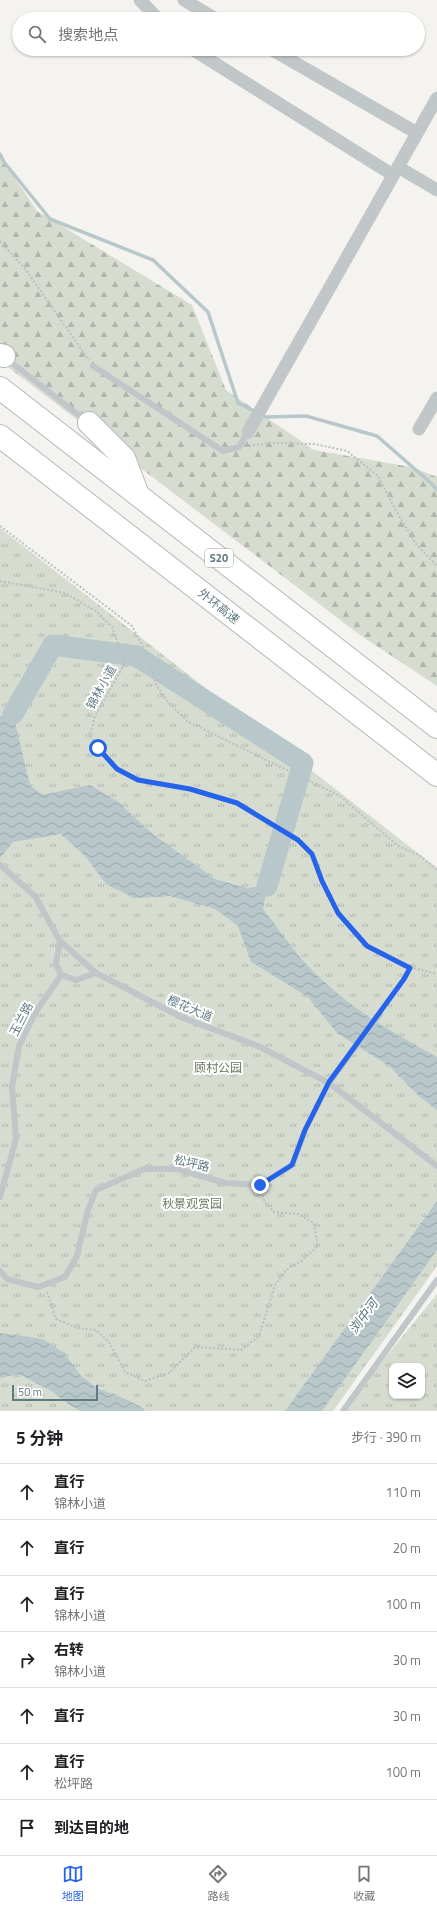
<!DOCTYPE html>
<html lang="zh">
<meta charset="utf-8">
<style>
:root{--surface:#fff;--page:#f6f6f6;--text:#202124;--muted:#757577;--line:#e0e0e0;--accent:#2563eb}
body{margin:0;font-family:"Titillium Web","Noto Sans SC",sans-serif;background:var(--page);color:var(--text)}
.controls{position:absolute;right:12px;bottom:12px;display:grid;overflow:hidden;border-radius:8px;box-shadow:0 1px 3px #0004}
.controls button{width:36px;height:36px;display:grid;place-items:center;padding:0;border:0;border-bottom:1px solid var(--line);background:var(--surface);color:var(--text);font:20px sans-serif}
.scale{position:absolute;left:12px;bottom:10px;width:86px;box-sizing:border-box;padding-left:4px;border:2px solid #607983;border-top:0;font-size:11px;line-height:14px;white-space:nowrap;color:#607983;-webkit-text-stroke:3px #fff;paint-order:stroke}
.stop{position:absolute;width:12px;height:12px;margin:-9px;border:3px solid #2563eb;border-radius:50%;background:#fff}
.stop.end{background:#2563eb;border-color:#fff;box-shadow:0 1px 4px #0008}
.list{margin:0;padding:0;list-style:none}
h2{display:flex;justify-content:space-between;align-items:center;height:52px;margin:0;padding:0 16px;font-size:17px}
h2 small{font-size:13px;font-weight:400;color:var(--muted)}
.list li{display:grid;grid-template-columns:26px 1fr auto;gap:12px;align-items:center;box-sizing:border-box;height:56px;padding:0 16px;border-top:1px solid var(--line)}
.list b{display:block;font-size:15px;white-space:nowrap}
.list p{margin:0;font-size:13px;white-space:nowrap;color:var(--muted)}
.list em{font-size:13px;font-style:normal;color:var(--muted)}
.icon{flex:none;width:22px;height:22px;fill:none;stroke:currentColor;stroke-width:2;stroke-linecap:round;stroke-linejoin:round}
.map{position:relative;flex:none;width:437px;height:1411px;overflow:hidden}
.search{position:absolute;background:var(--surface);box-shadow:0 1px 3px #0004;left:12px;right:12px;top:12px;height:44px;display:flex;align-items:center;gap:10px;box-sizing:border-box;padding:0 14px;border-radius:22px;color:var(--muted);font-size:15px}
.sheet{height:444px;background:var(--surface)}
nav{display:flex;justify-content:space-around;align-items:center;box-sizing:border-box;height:56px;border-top:1px solid var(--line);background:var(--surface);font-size:11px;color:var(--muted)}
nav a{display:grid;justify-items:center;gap:2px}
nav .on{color:var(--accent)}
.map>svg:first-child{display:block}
.forest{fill:url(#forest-firs)}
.park{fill:url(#park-tufts);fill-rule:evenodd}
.water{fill:url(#water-waves)}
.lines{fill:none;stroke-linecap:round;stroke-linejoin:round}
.stream{stroke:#b8c8ca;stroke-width:3.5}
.river{stroke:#b8c8ca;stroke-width:21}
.highway-casing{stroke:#b3b8ba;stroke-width:24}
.path{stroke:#bcbfc1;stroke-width:2;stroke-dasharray:2 2;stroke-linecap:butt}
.lane{stroke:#c1c6c8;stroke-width:6}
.street{stroke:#c1c6c8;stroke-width:13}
.highway{stroke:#fff;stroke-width:22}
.route{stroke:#2563eb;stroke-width:5}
.labels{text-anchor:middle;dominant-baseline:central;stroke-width:4;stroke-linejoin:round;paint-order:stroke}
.shield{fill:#fff;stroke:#90a1a8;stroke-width:1}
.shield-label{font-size:11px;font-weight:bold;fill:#607983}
.street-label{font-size:12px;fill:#607983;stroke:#fff}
.park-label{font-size:12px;fill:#697a60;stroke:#fff}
.water-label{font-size:13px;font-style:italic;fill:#57767a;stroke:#fff}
</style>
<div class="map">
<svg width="437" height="1411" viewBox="0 0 437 1411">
<defs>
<pattern id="forest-firs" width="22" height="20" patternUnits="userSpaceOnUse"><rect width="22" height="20" fill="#d6dcd0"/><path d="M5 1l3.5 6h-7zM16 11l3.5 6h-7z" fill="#b1b7ae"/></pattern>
<pattern id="park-tufts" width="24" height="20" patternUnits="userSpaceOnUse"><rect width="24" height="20" fill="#d6dcd0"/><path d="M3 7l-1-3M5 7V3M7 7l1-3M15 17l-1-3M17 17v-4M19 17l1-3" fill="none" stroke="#b1b7ae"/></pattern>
<pattern id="water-waves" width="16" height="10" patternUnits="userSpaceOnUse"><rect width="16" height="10" fill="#b8c8ca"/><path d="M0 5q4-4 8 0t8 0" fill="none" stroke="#99a7a9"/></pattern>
</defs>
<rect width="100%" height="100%" fill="#f4f3ef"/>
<path class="forest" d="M0 156 37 211 192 305 226 390 314 450 411 467 437 477V686L360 635 0 361Z"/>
<g class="park">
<path d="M0 528 437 868V1266L333 1411H0Z"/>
<path d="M437 1294V1411H342ZM392 1366H422V1396H392Z"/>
</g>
<g class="water">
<path d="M13 714 30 785 42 795 90 785 117 801 154 835 215 879 247 888 267 886 263 909C277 927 291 947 306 964 346 1006 388 1030 437 1057V1110L420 1097 389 1066 337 1033 308 997 251 962 238 926 215 909 170 896 134 898 106 884 86 857 61 834 13 842 0 858V716Z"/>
<path d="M437 1201V1250L322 1411H285Z"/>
<path d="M0 1333 43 1339 64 1353 82 1377 99 1389 121 1397 143 1408 145 1411H81L71 1406 53 1392 19 1374 0 1378Z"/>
</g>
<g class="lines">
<path class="stream" d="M0 154 4 162 50 219 153 260 208 312 238 403 266 417 306 416 377 436 432 484 437 490"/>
<path class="river" d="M13 714 53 645 136 656 303 763 267 886"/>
<g class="highway-casing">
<g id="highway">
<path d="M0 355 4 356"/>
<path d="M0 388 437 727"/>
<path d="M89 423 124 458 138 495"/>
<path d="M0 436 437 775"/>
</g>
</g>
<g class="path">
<path d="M0 241 26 270 89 360"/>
<path d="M249 446 269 443 315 444 347 451 378 476 395 509 416 544 437 566"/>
<path d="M0 526 132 626 148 656 156 685 168 702 187 721 340 796 398 846 419 855 437 870"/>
<path d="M0 581 65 593 96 611 112 627 125 663 95 716 90 735 98 749 117 769 138 780 190 789 237 803 298 840 312 854 322 881 337 913 367 946 410 967 404 979 384 1008"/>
<path d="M410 967 437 974"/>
<path d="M47 1292 56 1319 77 1328 96 1330 109 1342 125 1372 145 1381 169 1373 195 1347 241 1350 259 1336 275 1285 286 1270 301 1261 318 1246 314 1223 298 1214 274 1212 264 1201 262 1192"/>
</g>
<g class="lane">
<path d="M7 359 86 421"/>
<path d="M93 366 223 451 239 447 248 432"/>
<path d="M0 865 35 896 60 941 56 964 61 975 76 980 96 973 183 1018 258 1046 329 1083 437 1166"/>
<path d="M60 941 96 973"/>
<path d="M0 1197 16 1139 12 1087 19 1046 35 1013 61 975"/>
<path d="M0 1271 7 1279 38 1287 65 1277 77 1256 88 1210 96 1190 144 1169H177L225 1183 260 1185 292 1165 305 1130 329 1083 380 1014"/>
<path d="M343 1411 437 1280"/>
</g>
<g class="street">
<path d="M140 0 158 19"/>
<path d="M184 0 216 19"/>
<path d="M192 49 393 175"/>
<path d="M271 49 417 133"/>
<path d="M398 167 437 190"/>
<path d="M419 429 437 398"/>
<path d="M248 432 437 98"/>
</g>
<use href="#highway" class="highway"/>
</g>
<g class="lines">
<path class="route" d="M98 748 117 769 138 780 190 789 237 803 298 840 312 854 322 881 338 913 367 946 410 968 404 979 329 1082 305 1130 292 1165 260 1185"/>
</g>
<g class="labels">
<rect class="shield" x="205" y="549" width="28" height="18" rx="3"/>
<g class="shield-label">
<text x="219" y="558">S20</text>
</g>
<g class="street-label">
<text transform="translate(219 606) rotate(38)">外环高速</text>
<text transform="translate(101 687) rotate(-61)">锦林小道</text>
<text transform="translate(190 1008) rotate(23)">樱花大道</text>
<text transform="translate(21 1019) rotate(-63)">玉兰路</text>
<text transform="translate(192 1163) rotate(13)">松坪路</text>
</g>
<g class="park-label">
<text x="218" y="1067">顾村公园</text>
<text x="192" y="1203">秋景观赏园</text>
</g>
<g class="water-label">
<text transform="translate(363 1316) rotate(-54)">浏中河</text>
</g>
</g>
</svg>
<div class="controls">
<button><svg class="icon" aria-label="layers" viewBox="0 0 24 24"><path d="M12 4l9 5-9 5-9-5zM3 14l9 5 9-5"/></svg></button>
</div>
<div class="scale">50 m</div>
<div class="stop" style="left:98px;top:748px"></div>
<div class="stop end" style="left:260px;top:1185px"></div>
<div class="search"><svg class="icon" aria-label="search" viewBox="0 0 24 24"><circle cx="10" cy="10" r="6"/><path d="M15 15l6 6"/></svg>搜索地点</div>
</div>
<section class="sheet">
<h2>5 分钟<small>步行 · 390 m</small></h2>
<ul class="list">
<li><svg class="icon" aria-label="ahead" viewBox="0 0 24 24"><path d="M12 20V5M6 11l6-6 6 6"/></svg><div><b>直行</b><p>锦林小道</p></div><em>110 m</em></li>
<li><svg class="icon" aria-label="ahead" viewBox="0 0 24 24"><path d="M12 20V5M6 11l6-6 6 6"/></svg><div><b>直行</b></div><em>20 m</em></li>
<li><svg class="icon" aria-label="ahead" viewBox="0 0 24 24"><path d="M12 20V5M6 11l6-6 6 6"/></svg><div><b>直行</b><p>锦林小道</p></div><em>100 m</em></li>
<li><svg class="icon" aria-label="right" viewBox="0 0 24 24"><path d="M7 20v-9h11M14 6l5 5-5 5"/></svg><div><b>右转</b><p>锦林小道</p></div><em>30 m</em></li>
<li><svg class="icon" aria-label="ahead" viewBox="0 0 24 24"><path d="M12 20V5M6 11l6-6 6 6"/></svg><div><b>直行</b></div><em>30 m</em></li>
<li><svg class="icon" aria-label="ahead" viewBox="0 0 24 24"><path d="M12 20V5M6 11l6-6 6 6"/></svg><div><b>直行</b><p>松坪路</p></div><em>100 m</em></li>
<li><svg class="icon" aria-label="arrive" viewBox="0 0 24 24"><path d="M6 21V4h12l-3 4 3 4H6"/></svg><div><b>到达目的地</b></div></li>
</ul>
</section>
<nav>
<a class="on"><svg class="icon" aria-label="map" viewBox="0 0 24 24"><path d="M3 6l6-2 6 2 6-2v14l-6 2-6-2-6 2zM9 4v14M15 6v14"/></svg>地图</a>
<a><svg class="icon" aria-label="directions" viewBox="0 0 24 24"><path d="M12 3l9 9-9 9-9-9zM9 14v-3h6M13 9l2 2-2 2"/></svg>路线</a>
<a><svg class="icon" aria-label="saved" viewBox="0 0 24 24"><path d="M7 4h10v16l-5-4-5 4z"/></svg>收藏</a>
</nav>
